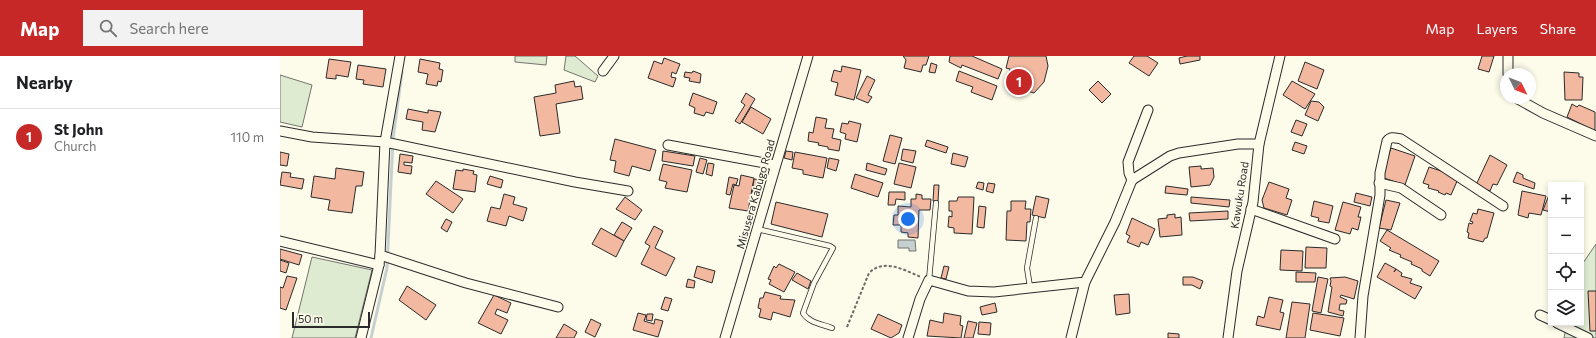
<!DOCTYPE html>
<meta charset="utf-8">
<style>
:root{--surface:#fff;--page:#f2f2f2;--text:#202124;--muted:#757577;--line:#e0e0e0;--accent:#c62828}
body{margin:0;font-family:Commissioner,sans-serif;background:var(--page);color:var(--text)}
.controls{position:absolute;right:12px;bottom:12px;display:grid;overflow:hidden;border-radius:0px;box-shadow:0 2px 6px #0003}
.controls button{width:36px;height:36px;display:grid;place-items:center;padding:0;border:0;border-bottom:1px solid var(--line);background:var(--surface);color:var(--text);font:20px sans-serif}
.compass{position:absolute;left:1220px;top:12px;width:36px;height:36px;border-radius:50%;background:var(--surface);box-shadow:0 2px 6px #0003;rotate:133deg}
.scale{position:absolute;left:12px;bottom:10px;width:78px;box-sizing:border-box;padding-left:4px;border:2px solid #2b2b2b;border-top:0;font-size:11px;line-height:14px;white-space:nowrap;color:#2b2b2b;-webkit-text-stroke:3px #fdfbea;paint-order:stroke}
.you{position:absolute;left:628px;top:163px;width:14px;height:14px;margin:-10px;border:3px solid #fff;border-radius:50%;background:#1a73e8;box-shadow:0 0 0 6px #1a73e833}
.badge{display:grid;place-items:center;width:26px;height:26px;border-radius:50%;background:var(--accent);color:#fff;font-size:13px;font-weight:700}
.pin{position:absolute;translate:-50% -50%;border:2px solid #fff;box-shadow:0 1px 4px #0006}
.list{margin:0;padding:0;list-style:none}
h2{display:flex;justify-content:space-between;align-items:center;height:52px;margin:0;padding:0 16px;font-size:17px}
h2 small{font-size:13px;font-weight:400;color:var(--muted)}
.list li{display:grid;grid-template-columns:26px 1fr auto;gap:12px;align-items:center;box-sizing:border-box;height:56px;padding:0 16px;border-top:1px solid var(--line)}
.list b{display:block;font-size:15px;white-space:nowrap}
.list p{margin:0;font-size:13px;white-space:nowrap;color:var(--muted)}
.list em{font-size:13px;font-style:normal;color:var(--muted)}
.icon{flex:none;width:22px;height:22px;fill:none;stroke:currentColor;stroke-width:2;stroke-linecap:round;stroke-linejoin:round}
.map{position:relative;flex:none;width:1316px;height:282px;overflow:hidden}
header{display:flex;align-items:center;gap:24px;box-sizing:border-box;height:56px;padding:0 20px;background:var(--accent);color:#fff}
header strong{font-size:19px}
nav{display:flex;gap:22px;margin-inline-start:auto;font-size:14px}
.search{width:280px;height:36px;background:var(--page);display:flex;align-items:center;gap:10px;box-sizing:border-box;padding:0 14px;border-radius:0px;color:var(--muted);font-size:15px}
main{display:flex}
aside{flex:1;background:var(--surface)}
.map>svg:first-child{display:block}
.green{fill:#deebd1;stroke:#74746e}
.water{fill:#c7d0d0;stroke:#74746e}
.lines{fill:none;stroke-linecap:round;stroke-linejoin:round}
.stream{stroke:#c7d0d0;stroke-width:3}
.building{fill:#f2b8a0;stroke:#2b2b2b}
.lane-casing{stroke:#2b2b2b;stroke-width:6}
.street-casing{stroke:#2b2b2b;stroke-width:11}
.path{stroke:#6a6964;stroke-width:2;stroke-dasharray:3 2;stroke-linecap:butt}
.lane{stroke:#fdfbea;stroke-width:4.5}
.street{stroke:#fdfbea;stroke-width:9}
.labels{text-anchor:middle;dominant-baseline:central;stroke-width:3;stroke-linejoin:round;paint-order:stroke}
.street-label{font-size:11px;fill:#2b2b2b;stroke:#fdfbea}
</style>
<header>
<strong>Map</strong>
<div class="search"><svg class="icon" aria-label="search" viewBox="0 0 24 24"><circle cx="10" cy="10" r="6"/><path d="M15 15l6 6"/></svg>Search here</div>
<nav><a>Map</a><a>Layers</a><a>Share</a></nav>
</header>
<main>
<aside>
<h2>Nearby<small></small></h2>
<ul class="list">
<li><span class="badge">1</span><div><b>St John</b><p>Church</p></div><em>110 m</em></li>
</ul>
</aside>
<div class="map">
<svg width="1316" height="282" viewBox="0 0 1316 282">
<rect width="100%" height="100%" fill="#fdfbea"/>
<g class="green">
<path d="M235 0H267L266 9 235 6Z"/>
<path d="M286 0H295L318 20 315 26 284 14Z"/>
<path d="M0 19 32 29 22 71 0 66Z"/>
<path d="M1316 188V282H1284L1287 267H1301V210Z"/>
<path d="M32 201 92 214 75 282H12Z"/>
</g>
<path class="water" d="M618 184H635L636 195H629V192H618Z"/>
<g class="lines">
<path class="stream" d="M91 282 107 212 113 83 122 16"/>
</g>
<g class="building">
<path d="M649 0 646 9H643L641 16 624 12 626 4 623 0Z"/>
<path d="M670 0H692L722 13 718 23 682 9 681 12 669 6Z"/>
<path d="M729 0H766L768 10 764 26 754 37 731 30 729 18 730 13 726 12Z"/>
<path d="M854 0H867L878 7 869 20 849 7Z"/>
<path d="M907 0H920V4L900 8 899 2Z"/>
<path d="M1202 0H1214L1209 16 1198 13Z"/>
<path d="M384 2 400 8 396 18 392 16 391 21 396 22 393 31 368 22 374 5 382 8Z"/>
<path d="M49 3 71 6 68 21 56 19V23L46 22Z"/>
<path d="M140 3 160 7 159 13 163 14 161 26 158 25 157 30 146 28 148 18 138 16Z"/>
<path d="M1025 6 1044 14 1037 33 1018 25Z"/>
<path d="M651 7 657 9 655 17 649 16Z"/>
<path d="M78 9 106 13 103 31 83 28 84 24 76 23Z"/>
<path d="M562 10 581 14 574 44 555 39 558 27 551 25 554 14 561 16Z"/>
<path d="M413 15 421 18 420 27 409 25 410 22 404 21 405 16 412 17Z"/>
<path d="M679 15 717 30 712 44 691 36 693 31 676 25Z"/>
<path d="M1284 16 1299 17V21H1303L1302 44H1285Z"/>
<path d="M587 20 595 24 588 39 592 41 588 47 576 42Z"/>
<path d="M294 25 295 31 301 30 303 43 276 48 280 77 260 80 254 41 276 37 275 29Z"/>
<path d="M818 25 831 38 822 47 809 34Z"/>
<path d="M1012 25 1035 38 1025 53 1003 39Z"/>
<path d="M413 37 437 46 433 58 426 56 424 60 414 57 415 52 409 49Z"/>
<path d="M466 37 475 43 460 68 455 65 465 49 461 46Z"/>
<path d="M1031 45 1039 46 1044 51 1038 65 1025 59Z"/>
<path d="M1292 48 1297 51 1299 49 1315 56V75L1287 61Z"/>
<path d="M471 51 491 63 483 78 462 66Z"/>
<path d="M128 53 148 57V54L161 56 155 76 142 74 143 66 126 63Z"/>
<path d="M536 61 547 63 545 72 554 73 552 82 561 84 559 95 548 93V91L538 89 539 87 528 85 529 76 533 77Z"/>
<path d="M1016 64 1027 68 1022 80 1011 76Z"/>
<path d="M569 65 581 68 577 86 565 83 566 78 560 76 562 67 568 68Z"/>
<path d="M610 79 622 82 615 108 603 105Z"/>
<path d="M335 83 376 94 370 115 352 110 349 120 334 116 336 105 330 104Z"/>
<path d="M647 84 668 91 666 97 645 90Z"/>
<path d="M1015 86 1027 90 1024 98 1012 94Z"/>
<path d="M1111 92 1135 100 1125 129 1101 121Z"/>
<path d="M623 93 636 95 633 107 621 104Z"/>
<path d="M383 95 415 100 413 110 382 105Z"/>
<path d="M506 95 513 96 512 104 504 102Z"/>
<path d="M0 96 9 98 7 110 0 109Z"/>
<path d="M515 96 547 102 543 122 523 118V114L512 112Z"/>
<path d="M673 97 688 101 685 111 671 108Z"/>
<path d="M120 98 133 100 132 107 124 106V109L132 110 131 118 118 116Z"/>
<path d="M1210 99 1227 109 1217 129 1213 128 1210 135 1196 129Z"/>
<path d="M420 102 427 104 423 118 416 116Z"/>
<path d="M549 102 559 104 556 115 547 112Z"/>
<path d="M428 107 434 108 432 120 426 118Z"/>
<path d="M587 107 607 113 605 119 586 114Z"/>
<path d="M619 107 636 111 631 132 614 128Z"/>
<path d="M383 108 412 114 407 136 385 132 387 126 379 124Z"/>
<path d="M921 110V113L933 112 934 121 930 129 911 131 909 111Z"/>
<path d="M1149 111 1170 118 1178 123 1171 139 1166 137 1165 139 1158 136 1159 135 1148 132 1149 129 1143 127Z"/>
<path d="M56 112 84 116 82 130H76L72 157 48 154 50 144 31 141 34 120 55 123Z"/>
<path d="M183 113 194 115 193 118 197 119 195 136 173 133 176 114 183 115Z"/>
<path d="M2 116 11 117 10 121 24 123 22 133 0 129Z"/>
<path d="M1237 116 1243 119V122L1255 127 1254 133 1233 126Z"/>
<path d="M575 118 603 127 598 141 571 132Z"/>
<path d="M461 119 474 122 468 155 449 152 454 129 459 130Z"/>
<path d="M210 120 223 124 221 132 207 128Z"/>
<path d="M449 121 458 123 456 129 453 128 450 139 446 138Z"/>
<path d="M474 123 482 124 480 137 472 136Z"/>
<path d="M156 125 183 143 173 157 146 138Z"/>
<path d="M698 126 704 127 703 134 696 132Z"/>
<path d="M989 126 1009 133 1006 142 1012 144 1007 159 984 152 982 144Z"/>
<path d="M708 127 715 128 713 137 706 135Z"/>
<path d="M654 129H659L658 145H653Z"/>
<path d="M886 130 908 133 907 139 885 137Z"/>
<path d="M1242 135 1266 140 1261 159 1249 157 1248 162 1238 159Z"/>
<path d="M609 136H625V144L616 143 615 149H608Z"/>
<path d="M1076 137 1092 141 1090 150 1074 146Z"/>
<path d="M224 138 235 141 233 148 247 152 243 165 229 160 226 170 207 165 211 151 220 153Z"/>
<path d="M636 138 642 139V143H651L650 154H639L638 182 628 181V177L621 176V169H613L614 159H618V150L631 151V143H636Z"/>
<path d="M1269 139 1271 140V156L1263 154Z"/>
<path d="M756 140 769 143 765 162 752 159Z"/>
<path d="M345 141 362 154 355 164 336 153Z"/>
<path d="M678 141H694L692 178 674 177V172L668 171 669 160 672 161V155H669V145H677Z"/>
<path d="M911 141 950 144 949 151 911 147Z"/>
<path d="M1106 144 1120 147 1111 174 1099 172Z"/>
<path d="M731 145H746L745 153H751L750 166H747L746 185 726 184 727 155H731Z"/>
<path d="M1034 145 1053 150 1049 167 1038 165 1039 162 1031 160Z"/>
<path d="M496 146 548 158 542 181 491 168Z"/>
<path d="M1063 146 1081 151 1078 161H1081L1078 174 1072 172 1070 178 1055 174Z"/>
<path d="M699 150 706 151 704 172 697 171Z"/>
<path d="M1198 153 1214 157 1207 182H1205L1203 186 1188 182 1189 177 1187 176 1189 167 1192 168 1193 166 1190 165 1193 157 1197 158Z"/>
<path d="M948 155V163L910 165 909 157Z"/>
<path d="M895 158V162L901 161 902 179 880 181 878 163 887 162V159Z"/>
<path d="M852 162 875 173 868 189 861 186 859 191 847 186 850 180 846 178Z"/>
<path d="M166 163 172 166 167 176 161 172Z"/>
<path d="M342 166 352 172 344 185 334 179Z"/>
<path d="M374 170 383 175 375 192 395 202 386 220 361 208 370 190 365 187Z"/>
<path d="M321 172 344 185 336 201 312 188Z"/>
<path d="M1107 174 1159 205 1150 220 1142 215V213L1131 208 1132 206 1120 201 1121 199 1109 194 1111 192 1100 185Z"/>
<path d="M1026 191 1047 192 1046 212H1025Z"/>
<path d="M0 193 22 199 19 209 0 203Z"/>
<path d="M1001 194 1023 195 1022 215 1000 214Z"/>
<path d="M0 204 9 207 6 217 0 215Z"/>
<path d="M1105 207 1116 213 1114 216 1116 213 1122 217 1121 220 1132 223 1130 227 1142 231 1135 243 1097 221Z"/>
<path d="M499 208 515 216 504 236 489 228 491 224 488 223 494 210 496 212Z"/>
<path d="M417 210 435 215 432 227 414 221Z"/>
<path d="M664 210 669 211 666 223 661 222Z"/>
<path d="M1016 216 1036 217 1035 226H1016Z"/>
<path d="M517 217 531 225 528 233 512 224Z"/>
<path d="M7 220 17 222 6 254 0 252V231L3 232Z"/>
<path d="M903 221H913L923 225 920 233 912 229H903Z"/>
<path d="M1038 221 1048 223 1041 257 1032 255Z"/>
<path d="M1065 221 1078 225 1074 243 1061 239 1060 241 1067 244 1066 248H1060L1059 254 1064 255 1063 260 1048 256 1052 231 1050 230 1051 225 1050 222Z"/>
<path d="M408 223 415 225 414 232 406 231Z"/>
<path d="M127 230 156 249 146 264 119 244Z"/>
<path d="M1308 235H1316V275H1310Z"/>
<path d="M485 236 501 240 500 243 515 244 510 261 493 256 491 264 479 261 481 253 478 252 480 242H483Z"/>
<path d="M849 238 850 257 836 259 834 239Z"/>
<path d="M214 239 231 247 227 257 217 253 215 258 228 264 221 278 198 267Z"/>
<path d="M385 241 392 243 388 255 381 253Z"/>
<path d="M989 241 1003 244 1000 256 1004 257 1000 274 976 269 978 260 984 262Z"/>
<path d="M1012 246 1030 248 1025 282H1006Z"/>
<path d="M715 247 717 256 702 259 700 251Z"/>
<path d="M358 257 366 259 364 265 374 268 375 263 383 265 378 281 353 274Z"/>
<path d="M664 257 681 260 680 269 683 270 681 282 647 280 650 264 663 267Z"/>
<path d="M1033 257 1064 262 1060 280 1030 274Z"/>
<path d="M367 258H373L372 265 366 264Z"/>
<path d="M598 258 622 269 619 277 611 282 591 273Z"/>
<path d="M311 263 321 268 315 281 305 276Z"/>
<path d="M688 265 697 267 693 282H684Z"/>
<path d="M699 266 711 267 710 279 698 278Z"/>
<path d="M284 268 297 276 294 282H276Z"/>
<path d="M888 277 899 278V282H888Z"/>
</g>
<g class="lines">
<g class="lane-casing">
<g id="lane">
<path d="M477 173 550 190 553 192 534 227 523 257C529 267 542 268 552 272"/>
<path d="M649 224 656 147"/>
<path d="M750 231 747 212 756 162"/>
</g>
</g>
<g class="street-casing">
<g id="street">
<path d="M323 15 334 0"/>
<path d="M1228 18V0"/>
<path d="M1236 42 1263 57 1316 80"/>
<path d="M0 75 32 81 105 86 120 0"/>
<path d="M388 89 495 109"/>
<path d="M852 124 890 100 899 97 958 88H979"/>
<path d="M852 124 849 117 848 106 868 54"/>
<path d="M1099 127 1121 132 1161 159"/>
<path d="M971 153 1055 183"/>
<path d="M0 185 99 209 100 199"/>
<path d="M278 251 186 227 100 199 105 86 295 126 348 135"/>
<path d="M1260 259 1271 264"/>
<path d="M1277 267 1308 282"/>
<path d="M81 282 99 209"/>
<path d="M445 282 528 0"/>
<path d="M628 282 640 243 649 224 688 235 714 236 805 226 835 166 852 124"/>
<path d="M791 282 805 226"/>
<path d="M948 282 957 215 973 146 979 88 1000 0"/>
<path d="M1080 282 1083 240 1100 139V117L1107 85C1111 80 1115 82 1121 83L1223 150"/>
</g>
</g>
<path class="path" d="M567 271 589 217C604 202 624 214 641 221"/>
<use href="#lane" class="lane"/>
<use href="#street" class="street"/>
</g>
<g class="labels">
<g class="street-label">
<text transform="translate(475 138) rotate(-74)">Misusera Kabugo Road</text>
<text transform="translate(959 139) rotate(-81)">Kawuku Road</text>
</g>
</g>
</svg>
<div class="controls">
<button>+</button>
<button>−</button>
<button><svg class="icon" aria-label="locate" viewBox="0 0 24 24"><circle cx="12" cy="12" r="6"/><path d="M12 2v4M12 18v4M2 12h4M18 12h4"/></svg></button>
<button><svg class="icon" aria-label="layers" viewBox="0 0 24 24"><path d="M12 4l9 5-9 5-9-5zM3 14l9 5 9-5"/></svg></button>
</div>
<svg class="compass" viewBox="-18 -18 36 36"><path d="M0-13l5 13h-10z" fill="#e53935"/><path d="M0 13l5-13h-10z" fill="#757577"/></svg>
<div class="scale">50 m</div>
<div class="you"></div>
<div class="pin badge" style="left:739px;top:26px">1</div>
</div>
</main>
